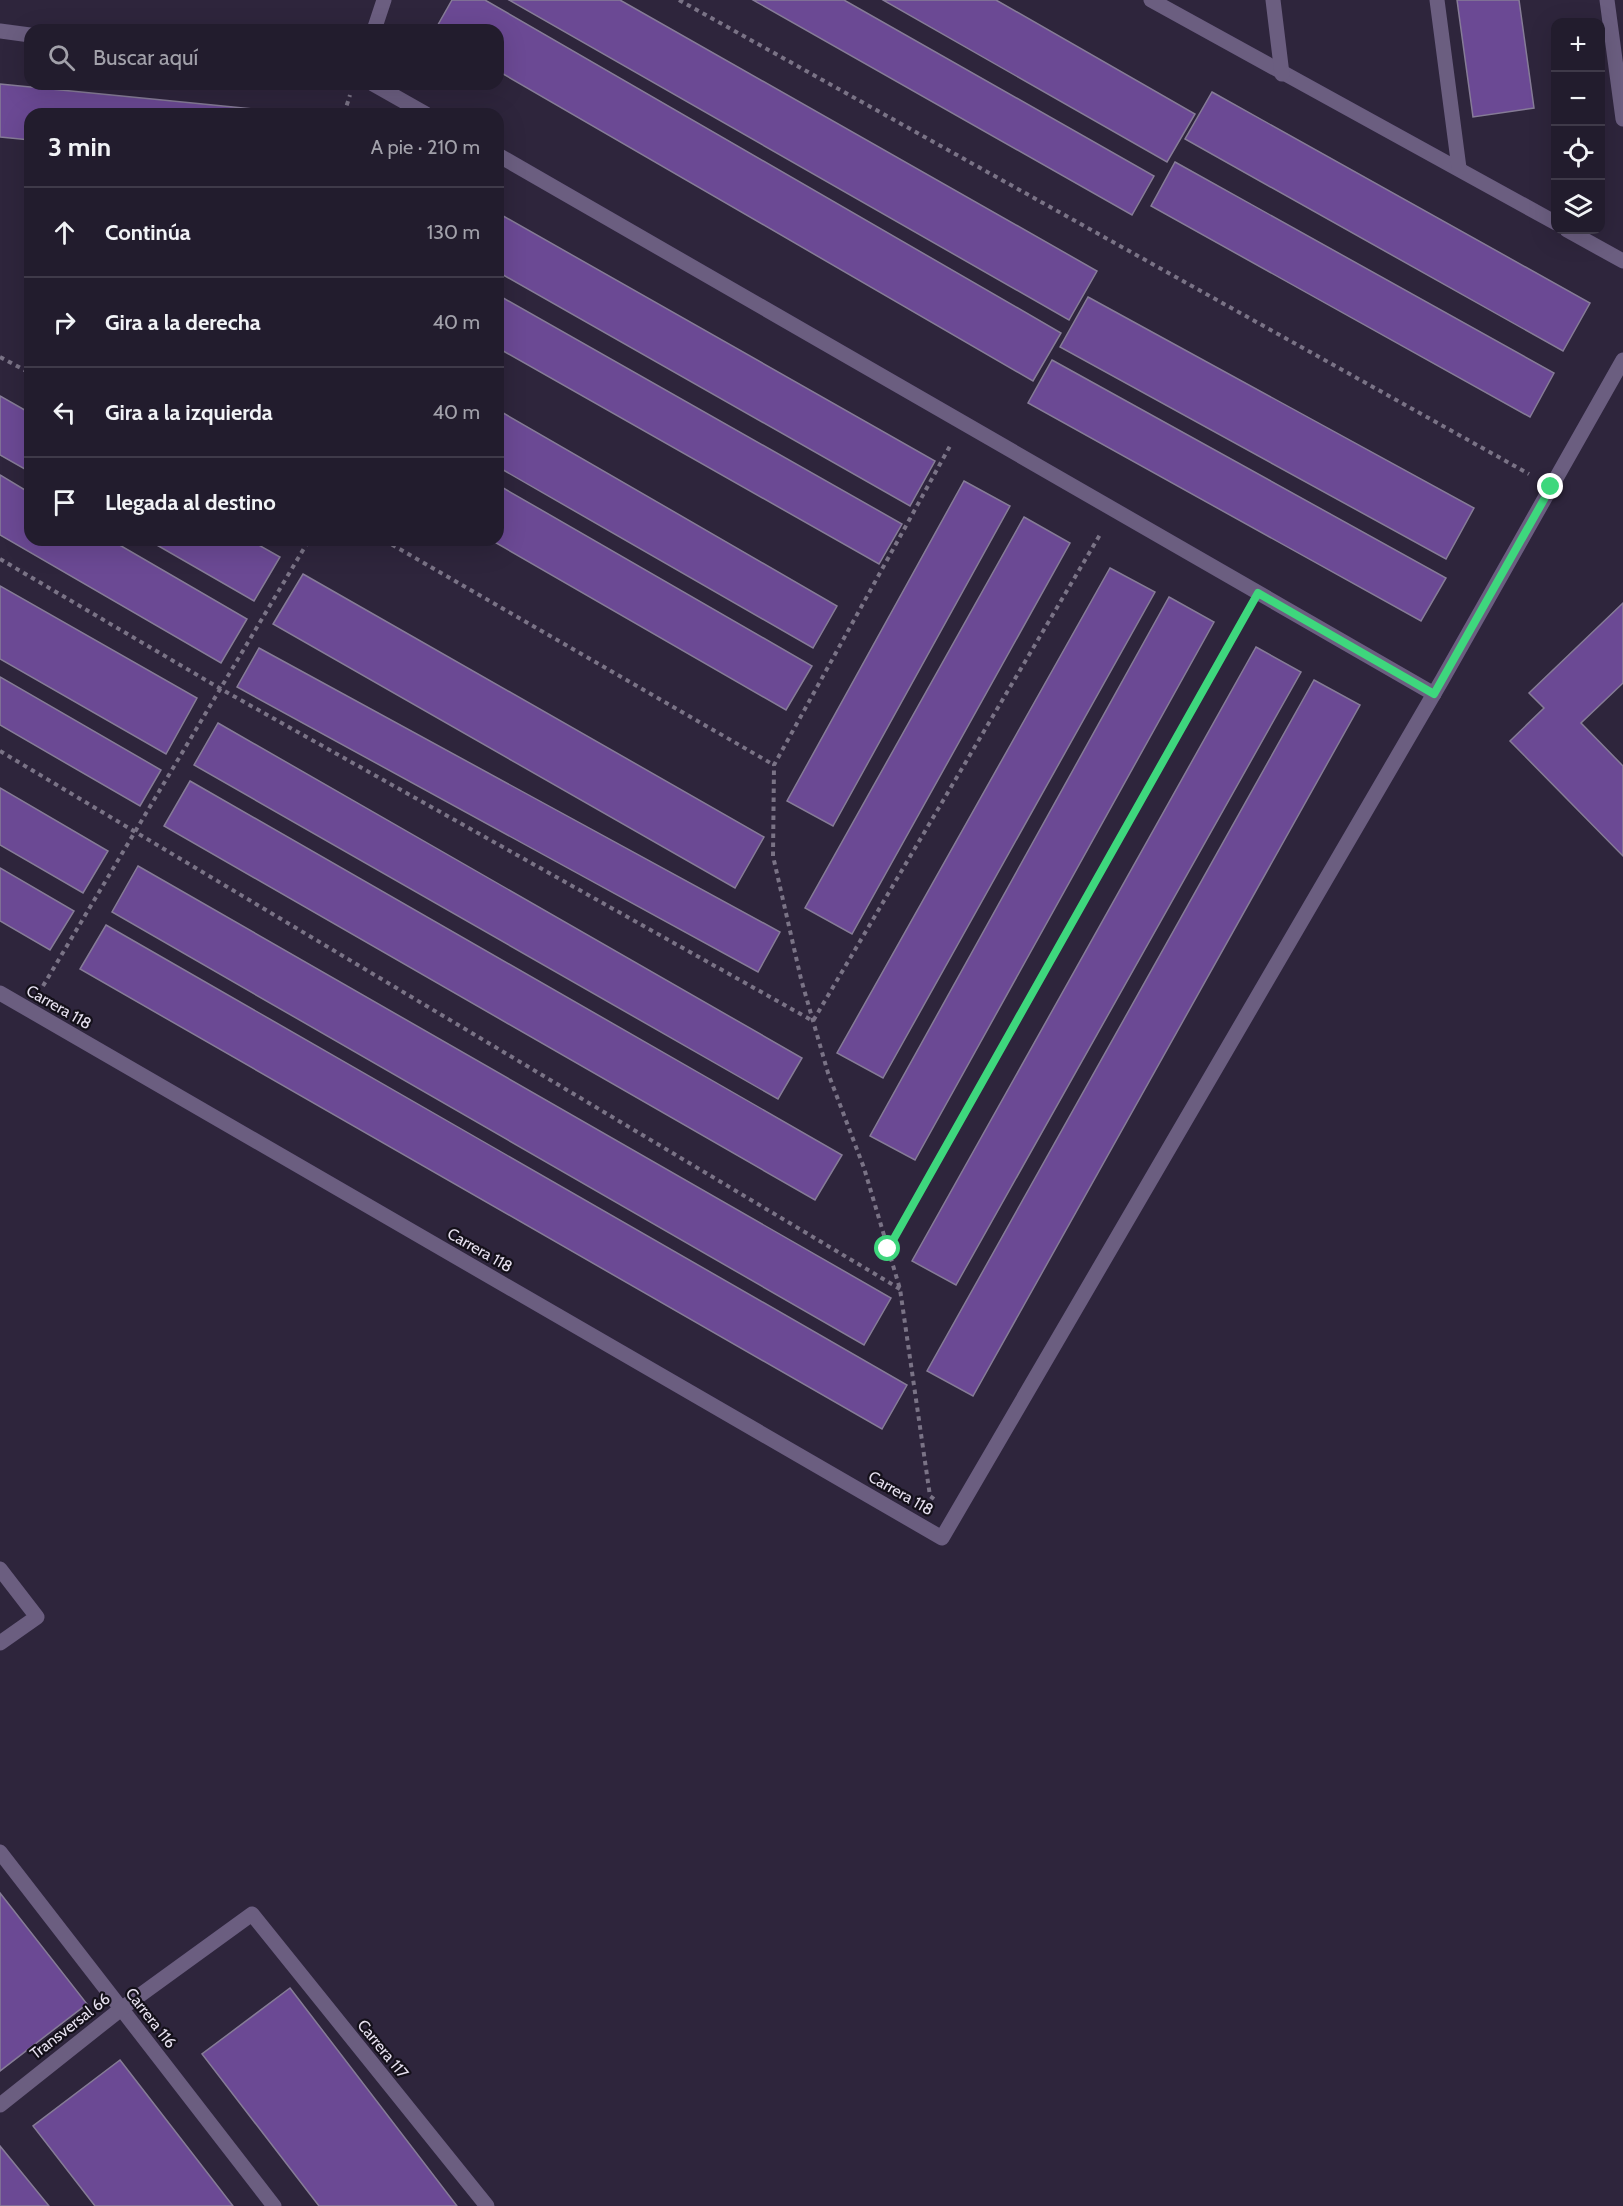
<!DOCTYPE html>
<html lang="es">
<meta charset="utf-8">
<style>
:root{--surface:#221c2d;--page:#2a2535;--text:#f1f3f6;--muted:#a2a1aa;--line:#3f3a49}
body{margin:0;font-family:Cabin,sans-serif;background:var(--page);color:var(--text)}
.controls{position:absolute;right:18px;top:18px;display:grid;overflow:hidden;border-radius:12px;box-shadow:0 6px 24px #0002}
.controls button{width:54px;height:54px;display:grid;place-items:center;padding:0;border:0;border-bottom:2px solid var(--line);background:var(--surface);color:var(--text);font:30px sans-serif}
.stop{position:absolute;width:18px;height:18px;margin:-14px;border:4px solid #3ed77d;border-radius:50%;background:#fff}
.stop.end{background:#3ed77d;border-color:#fff;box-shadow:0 2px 6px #0008}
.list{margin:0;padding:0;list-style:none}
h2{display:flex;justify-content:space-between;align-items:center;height:78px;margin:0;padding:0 24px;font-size:26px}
h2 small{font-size:20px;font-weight:400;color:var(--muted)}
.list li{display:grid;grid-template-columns:39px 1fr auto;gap:18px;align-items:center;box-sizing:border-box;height:90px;padding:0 24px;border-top:2px solid var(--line)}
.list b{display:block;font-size:22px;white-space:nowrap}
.list em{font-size:20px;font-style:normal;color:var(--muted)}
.icon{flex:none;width:33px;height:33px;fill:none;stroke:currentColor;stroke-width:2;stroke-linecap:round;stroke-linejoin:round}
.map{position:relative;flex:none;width:1623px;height:2206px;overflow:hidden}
.search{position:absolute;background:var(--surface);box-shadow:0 6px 24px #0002;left:24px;top:24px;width:480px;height:66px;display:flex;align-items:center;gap:15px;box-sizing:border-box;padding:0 21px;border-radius:18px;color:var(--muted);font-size:22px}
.panel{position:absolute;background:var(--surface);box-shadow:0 6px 24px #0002;left:24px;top:108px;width:480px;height:438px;border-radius:18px}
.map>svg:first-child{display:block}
.building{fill:#6b4994;stroke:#867c97;stroke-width:1.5}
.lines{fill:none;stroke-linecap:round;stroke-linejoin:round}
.path{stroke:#7a7386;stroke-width:4;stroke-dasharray:4.5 4.5;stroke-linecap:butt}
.minor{stroke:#6b5e80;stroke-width:15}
.route{stroke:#3ed77d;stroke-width:8}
.labels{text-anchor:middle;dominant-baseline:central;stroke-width:4.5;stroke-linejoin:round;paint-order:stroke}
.street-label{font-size:16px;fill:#e7e1f0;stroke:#14101a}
</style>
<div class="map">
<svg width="1623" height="2206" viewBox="0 0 1623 2206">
<rect width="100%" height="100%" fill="#2e253c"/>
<g class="building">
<path d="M452 0H485L1061 333 1033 381 498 71V30H435Z"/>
<path d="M509 0H620L1097 271 1069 320Z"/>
<path d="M753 0H844L1154 176 1132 215Z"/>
<path d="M883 0H996L1195 114 1167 162Z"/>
<path d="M1457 0H1519L1534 108 1473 117Z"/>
<path d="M0 84 303 114H30V140L0 137Z"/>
<path d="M1212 92 1590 303 1563 351 1185 139Z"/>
<path d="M1175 162 1554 373 1530 417 1151 206Z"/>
<path d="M498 213 935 461 910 506 498 272Z"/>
<path d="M498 295 902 524 879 564 498 348Z"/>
<path d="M1088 297 1474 508 1446 559 1060 347Z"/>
<path d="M1052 360 1446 578 1421 621 1028 403Z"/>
<path d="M0 396 30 413V472L0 455Z"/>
<path d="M498 410 837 606 813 648 498 467Z"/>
<path d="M0 475 30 493V540H111L247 619 221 663 0 535Z"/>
<path d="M964 481 1010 506 833 826 787 801Z"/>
<path d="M498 485 812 666 786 710 491 540H498Z"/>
<path d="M1024 517 1070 543 852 934 805 908Z"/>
<path d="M148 540H250L280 557 254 601Z"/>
<path d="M1110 568 1155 592 883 1078 837 1053Z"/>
<path d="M303 574 764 837 735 888 273 624Z"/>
<path d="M0 586 197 698 166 754 0 659Z"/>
<path d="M1169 597 1214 622 915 1160 870 1136Z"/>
<path d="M1623 603V683L1581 723 1623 766V856L1510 741 1544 708 1529 693Z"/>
<path d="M1256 647 1301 672 956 1285 912 1261Z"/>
<path d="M259 648 780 932 758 972 237 687Z"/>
<path d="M0 677 161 770 140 806 0 725Z"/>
<path d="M1314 680 1360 705 973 1396 927 1371Z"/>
<path d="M218 723 802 1058 778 1099 194 765Z"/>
<path d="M190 781 842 1155 815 1200 164 826Z"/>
<path d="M0 788 108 851 83 893 0 845Z"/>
<path d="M138 866 891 1298 864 1345 112 912Z"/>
<path d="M0 868 74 911 50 950 0 921Z"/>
<path d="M106 925 907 1385 882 1429 80 969Z"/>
<path d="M0 1893 87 2004 0 2071Z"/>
<path d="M290 1988 457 2206H319L202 2054Z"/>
<path d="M120 2060 233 2206H95L33 2126Z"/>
<path d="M0 2146 49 2206H0Z"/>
</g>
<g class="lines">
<g class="path">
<path d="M679 0 1529 474"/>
<path d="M344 114 350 95"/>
<path d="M0 357 30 373"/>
<path d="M384 540 774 765"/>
<path d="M0 559 221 689 813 1021 1101 533"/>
<path d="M0 751 900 1289"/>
<path d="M43 986 309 540"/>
<path d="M889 1248 1246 615"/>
<path d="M934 1499 930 1496 900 1289 864 1168 828 1073 801 979 773 856 774 765 950 446"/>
</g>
<g class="minor">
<path d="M1151 0 1556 223"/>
<path d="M1273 0 1282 74"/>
<path d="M1437 0 1459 168"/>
<path d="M1607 0 1623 119"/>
<path d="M374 30 384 0"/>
<path d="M0 31 30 35"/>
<path d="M373 84 426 114"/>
<path d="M498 155 1434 694"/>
<path d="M1567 230 1623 261"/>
<path d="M0 993 942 1538 1442 680 1623 360"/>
<path d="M0 1569 37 1617 0 1643"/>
<path d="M0 1852 274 2206"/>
<path d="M0 2105 121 2009 252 1914 487 2206"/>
</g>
</g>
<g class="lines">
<path class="route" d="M888 1249 1258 593 1434 694 1551 487"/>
</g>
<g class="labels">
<g class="street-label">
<text transform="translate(59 1007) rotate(30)">Carrera 118</text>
<text transform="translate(480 1250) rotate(30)">Carrera 118</text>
<text transform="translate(901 1493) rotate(30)">Carrera 118</text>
<text transform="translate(151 2018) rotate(52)">Carrera 116</text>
<text transform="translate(70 2026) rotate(-38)">Transversal 66</text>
<text transform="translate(383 2049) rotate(51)">Carrera 117</text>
</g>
</g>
</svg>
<div class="controls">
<button>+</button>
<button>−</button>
<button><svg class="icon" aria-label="locate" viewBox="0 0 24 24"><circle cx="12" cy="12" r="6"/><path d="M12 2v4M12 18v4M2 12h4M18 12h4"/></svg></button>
<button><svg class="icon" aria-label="layers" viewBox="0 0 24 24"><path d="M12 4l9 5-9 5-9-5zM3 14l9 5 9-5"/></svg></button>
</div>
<div class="stop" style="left:888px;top:1249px"></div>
<div class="stop end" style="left:1551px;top:487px"></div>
<div class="search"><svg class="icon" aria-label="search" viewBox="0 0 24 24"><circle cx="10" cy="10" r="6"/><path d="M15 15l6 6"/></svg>Buscar aquí</div>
<section class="panel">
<h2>3 min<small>A pie · 210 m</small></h2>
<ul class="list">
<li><svg class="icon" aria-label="ahead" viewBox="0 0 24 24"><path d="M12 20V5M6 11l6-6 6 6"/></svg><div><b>Continúa</b></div><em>130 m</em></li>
<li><svg class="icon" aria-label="right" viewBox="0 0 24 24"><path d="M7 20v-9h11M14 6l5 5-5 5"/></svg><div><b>Gira a la derecha</b></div><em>40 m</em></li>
<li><svg class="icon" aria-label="left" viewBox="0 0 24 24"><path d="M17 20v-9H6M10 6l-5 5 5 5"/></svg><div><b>Gira a la izquierda</b></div><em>40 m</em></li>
<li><svg class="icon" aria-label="arrive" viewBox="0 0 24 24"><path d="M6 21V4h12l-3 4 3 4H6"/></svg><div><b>Llegada al destino</b></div></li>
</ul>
</section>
</div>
